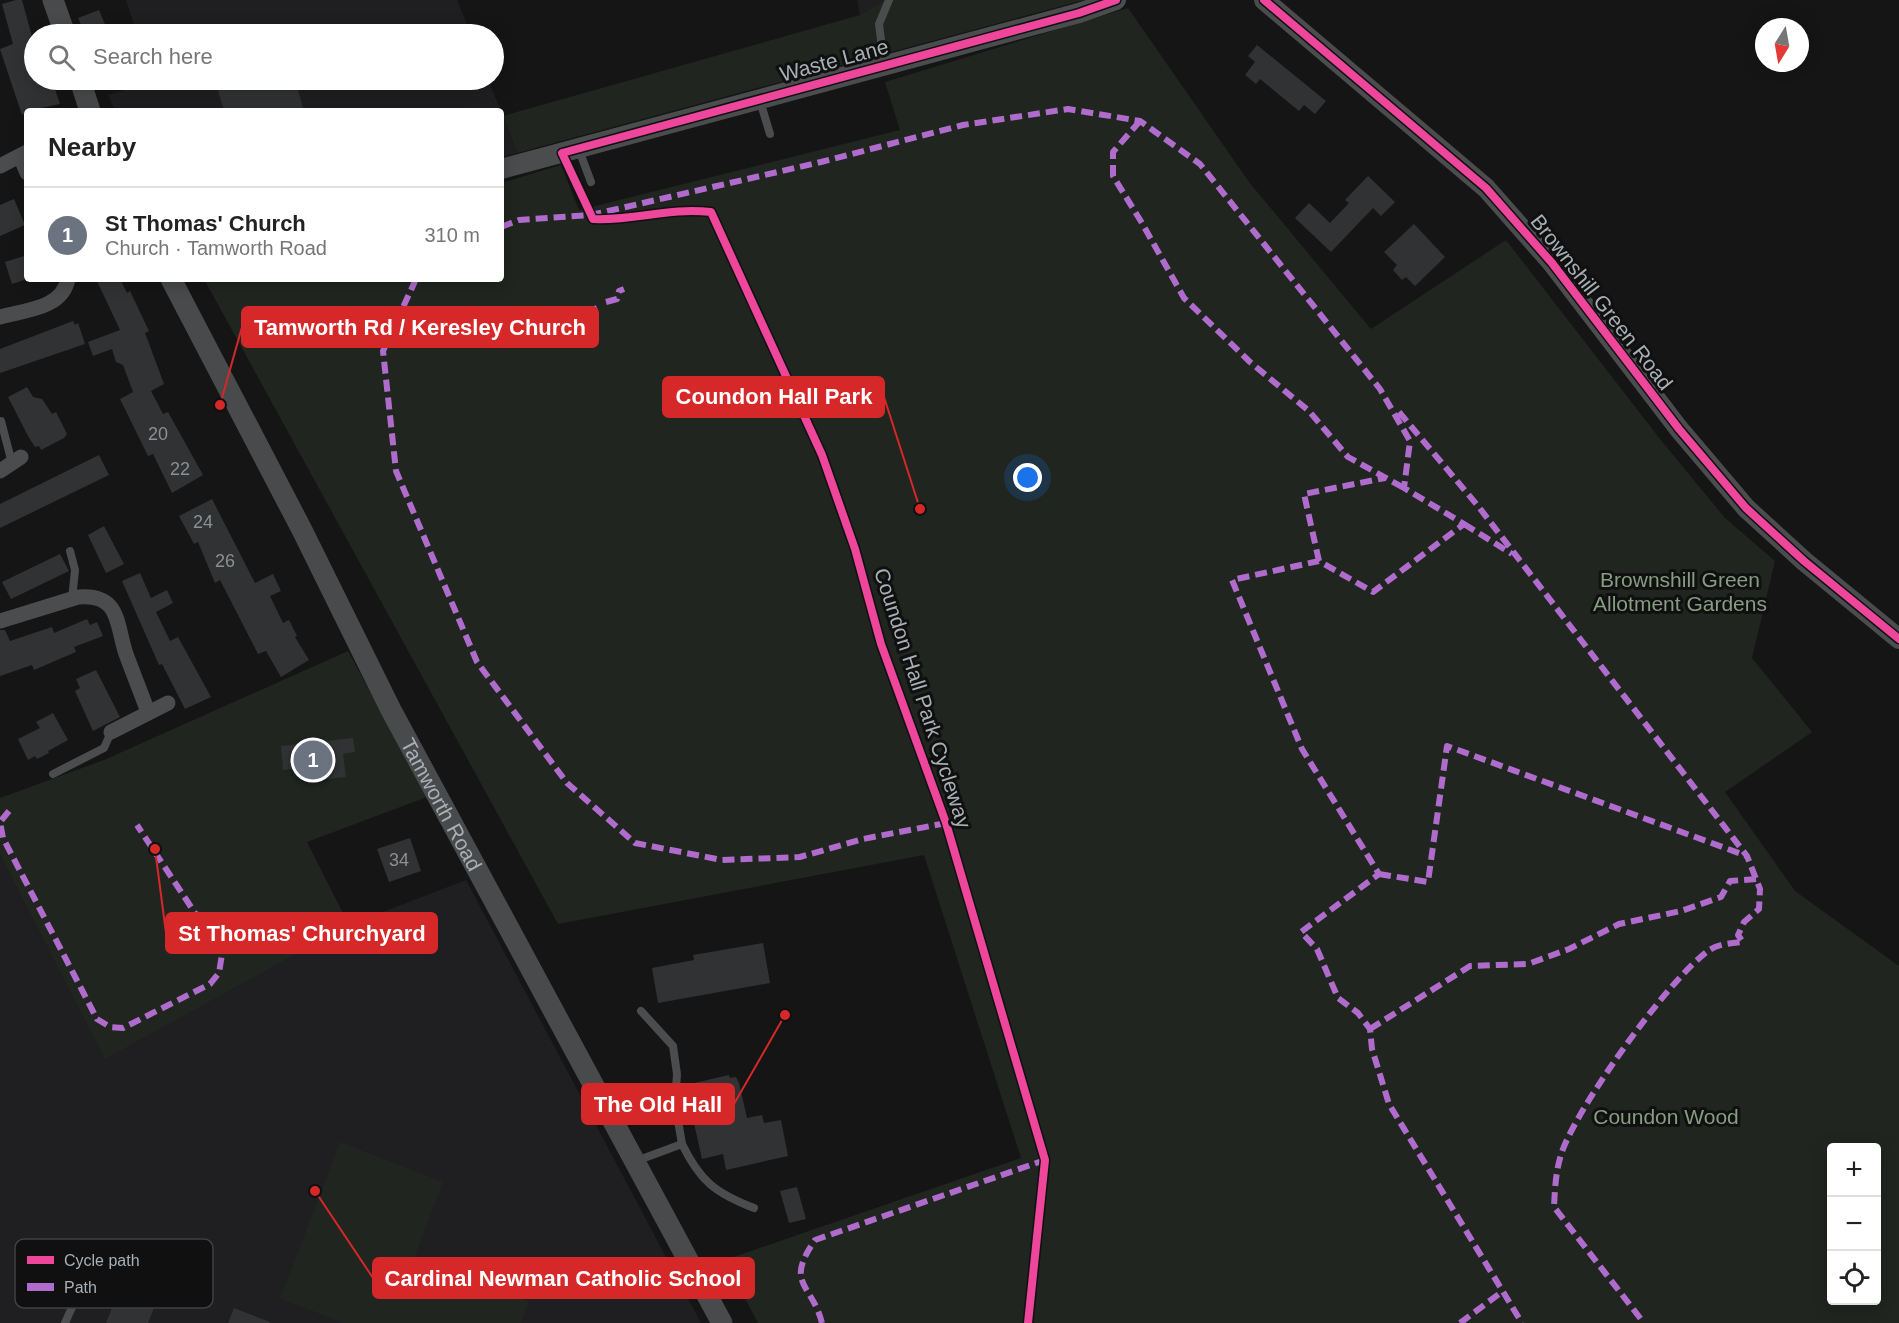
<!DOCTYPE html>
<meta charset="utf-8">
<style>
:root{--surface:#fff;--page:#f6f6f6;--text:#222;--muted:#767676;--line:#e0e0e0;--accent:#2563eb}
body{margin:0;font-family:Helvetica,sans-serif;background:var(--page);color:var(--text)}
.controls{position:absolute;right:18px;bottom:18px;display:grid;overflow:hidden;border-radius:6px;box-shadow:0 3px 15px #0003}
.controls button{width:54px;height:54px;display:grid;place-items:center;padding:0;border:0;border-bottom:2px solid var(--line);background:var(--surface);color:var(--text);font:30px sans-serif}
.compass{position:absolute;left:1755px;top:18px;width:54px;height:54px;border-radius:50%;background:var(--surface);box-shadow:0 3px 15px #0003;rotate:191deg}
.you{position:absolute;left:1028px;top:478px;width:21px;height:21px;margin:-15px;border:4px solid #fff;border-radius:50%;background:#1a73e8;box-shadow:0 0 0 9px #1a73e833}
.badge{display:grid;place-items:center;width:39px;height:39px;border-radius:50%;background:var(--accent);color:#fff;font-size:20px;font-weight:700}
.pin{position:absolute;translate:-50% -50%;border:3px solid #fff;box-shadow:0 2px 6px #0006}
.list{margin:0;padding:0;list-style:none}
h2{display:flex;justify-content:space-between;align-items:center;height:78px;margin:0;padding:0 24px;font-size:26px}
h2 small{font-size:20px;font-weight:400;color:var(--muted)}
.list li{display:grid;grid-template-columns:39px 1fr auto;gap:18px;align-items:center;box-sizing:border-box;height:96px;padding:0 24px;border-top:2px solid var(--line)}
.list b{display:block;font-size:22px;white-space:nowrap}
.list p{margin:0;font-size:20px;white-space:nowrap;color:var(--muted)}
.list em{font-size:20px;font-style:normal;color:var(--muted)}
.icon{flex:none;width:33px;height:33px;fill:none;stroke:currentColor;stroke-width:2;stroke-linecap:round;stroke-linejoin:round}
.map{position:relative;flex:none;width:1899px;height:1323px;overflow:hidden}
.search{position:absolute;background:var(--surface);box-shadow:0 3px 15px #0003;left:24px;top:24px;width:480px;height:66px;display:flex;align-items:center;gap:15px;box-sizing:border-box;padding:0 21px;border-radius:33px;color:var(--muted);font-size:22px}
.panel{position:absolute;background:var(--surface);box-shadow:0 3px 15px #0003;left:24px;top:108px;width:480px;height:174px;border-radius:6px}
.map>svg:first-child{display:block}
.built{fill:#1f1f21}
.green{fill:#202520;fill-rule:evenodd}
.building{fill:#313233}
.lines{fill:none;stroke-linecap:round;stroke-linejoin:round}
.service{stroke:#4a4c4e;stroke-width:8}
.minor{stroke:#4a4c4e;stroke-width:15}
.tertiary{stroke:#4a4c4e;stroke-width:20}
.secondary{stroke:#494a4c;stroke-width:21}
.quiet{stroke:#b06ccc;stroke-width:6;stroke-dasharray:12 6;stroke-linecap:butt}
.cycleway-casing{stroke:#101011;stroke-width:11}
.cycleway{stroke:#ed469a;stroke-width:8}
.labels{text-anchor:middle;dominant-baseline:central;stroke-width:6;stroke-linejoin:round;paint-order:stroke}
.number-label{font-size:18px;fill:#8a9094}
.street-label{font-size:21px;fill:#a8afb5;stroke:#101011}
.park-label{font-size:21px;fill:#879d81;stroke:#101011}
.key{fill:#101011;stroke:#3e4042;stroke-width:1.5}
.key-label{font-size:16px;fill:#a8afb5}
.leader{fill:none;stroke:#d62828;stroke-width:2}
.callout-dot{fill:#d62828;stroke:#101011;stroke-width:2}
.callout{fill:#d62828;stroke:#d62828;stroke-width:2}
.callout-label{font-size:22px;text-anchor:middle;font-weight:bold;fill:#fff}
</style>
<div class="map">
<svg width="1899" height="1323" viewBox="0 0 1899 1323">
<rect width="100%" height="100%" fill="#151516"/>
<g class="built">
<path d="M126 0H457L471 34H137Z"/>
<path d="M857 0H885L860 15Z"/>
<path d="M151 80H488L501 111H115L108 95 151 82Z"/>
<path d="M501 111 517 153 501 157Z"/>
<path d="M0 855 105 1058 349 925 466 880 701 1323H0Z"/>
</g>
<g class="green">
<path d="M885 0H1084L517 153 503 116 860 15Z"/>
<path d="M1128 8 1249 182 1371 329 1506 240 1660 439 1725 518 1775 561 1752 658 1812 732 1725 792 1795 891 1899 966V1323H758L725 1260 1021 1158 924 855 558 924 204 279H501V183L561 165 579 210 900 130 885 82ZM1832 1148H1876V1300H1832Z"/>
<path d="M348 651 427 797 307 842 349 925 105 1059 0 855V798L104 760Z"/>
<path d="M340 1142 443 1182 414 1259 529 1301 521 1323H345L280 1299Z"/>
</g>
<g class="building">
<path d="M16 0H22L34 44V80H52L60 104 27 111 22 115 0 49 13 44 2 4Z"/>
<path d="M99 10 109 34H85L78 18Z"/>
<path d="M1257 45 1326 101 1315 114 1304 105 1299 111 1260 79 1256 84 1245 75 1255 62 1248 56Z"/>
<path d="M215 80H295L304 111H224Z"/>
<path d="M1368 176 1395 202 1381 216 1373 208 1331 252 1295 218 1309 203 1330 223 1349 203 1345 200Z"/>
<path d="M14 199 25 225 0 236V205Z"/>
<path d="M1414 224 1445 257 1415 286 1406 277 1402 280 1393 270 1397 265 1384 252Z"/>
<path d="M27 255V279L12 284 5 262Z"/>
<path d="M96 279H120L127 293 130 291 149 331 145 333 164 384 151 391 163 414 168 412 203 475 172 493 153 454 148 456 120 399 133 392 123 365 116 362 112 349 93 356 88 342 120 330Z"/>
<path d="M73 321 75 325 78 323 85 344 0 373V349Z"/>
<path d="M27 387 33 397 42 399 52 414 56 412 67 434 64 438 41 450 39 446 35 447 28 436 8 397Z"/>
<path d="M99 455 109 475 0 528V504Z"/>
<path d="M212 499 255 583 273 574 281 591 270 596 283 623 289 620 297 636 295 637 309 660 281 677 266 651 258 654 220 580 215 583 198 542 194 544 179 516Z"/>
<path d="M104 526 124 564 106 573 88 535Z"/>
<path d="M60 554 69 571 11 599 2 582Z"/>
<path d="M140 573 151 598 167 590 173 603 156 612 170 641 178 637 211 697 185 709 162 664 159 665 122 581Z"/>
<path d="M87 619 90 625 97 622 103 636 74 647 76 652 34 670 32 665 0 676V630H5L10 641 52 627 54 633Z"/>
<path d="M96 670 120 717 93 731 75 691 80 688 76 679Z"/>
<path d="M53 713 68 740 48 751 49 753 37 759 35 756 28 760 18 739 40 728 36 722Z"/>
<path d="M353 738 355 752 343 754 346 777 310 781 309 767 283 770 281 746Z"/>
<path d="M410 838 421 871 389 882 377 849Z"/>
<path d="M763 943 770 983 658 1003 652 968 694 960 693 955Z"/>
<path d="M729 1075 730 1078 736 1077 739 1083 747 1118 762 1115 764 1123 781 1120 788 1156 726 1170 723 1154 702 1159 689 1101 694 1100 690 1084Z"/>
<path d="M797 1187 806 1219 789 1223 780 1191Z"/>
<path d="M128 1269 164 1283 148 1323H106Z"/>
<path d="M234 1308 270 1322 269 1323H228Z"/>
</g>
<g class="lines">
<g class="service">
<path d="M884 64 879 24 889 0"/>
<path d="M760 101 770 134"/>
<path d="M579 150 591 182"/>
<path d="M1 421 12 463"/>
<path d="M70 551 75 570 72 599"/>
<path d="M53 774 104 748 111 732"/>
<path d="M682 1144C700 1181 715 1193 754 1208"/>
<path d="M636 1161 682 1144 675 1103 677 1074 673 1046 641 1011"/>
<path d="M65 1323 85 1278 116 1262H128L173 1273"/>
</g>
<g class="minor">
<path d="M20 156 27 173"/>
<path d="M0 166 27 152"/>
<path d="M0 317C25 310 62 309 68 279"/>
<path d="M0 471 21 457"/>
<path d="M0 621 78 597C121 593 116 625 126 654 133 673 141 693 148 712"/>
<path d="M111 732 168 703"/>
</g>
<g class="tertiary">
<path d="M1264 0 1486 188 1552 263 1679 429 1746 508 1804 561 1899 639"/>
<path d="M501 169 1079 13 1116 0"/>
</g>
<g class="secondary">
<path d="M53 0 65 34"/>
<path d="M80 80 90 111"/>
<path id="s1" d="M171 279 302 530 391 710 722 1323"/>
</g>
<g class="quiet">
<path d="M1140 121 1113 152V176L1142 223 1184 298 1250 362 1309 411 1348 457 1404 488"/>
<path d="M501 227 519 220 591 215 821 162 963 125 1068 109 1140 121 1200 164 1380 389 1410 441 1404 488 1464 524 1373 592 1319 561 1232 580 1302 749 1379 874 1301 932 1317 949 1338 998 1358 1013 1370 1029 1372 1049 1389 1104 1522 1323"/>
<path d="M416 279 383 351 396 471 477 662 567 783 635 843 722 860 800 857 863 839 946 823"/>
<path d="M606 302 617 299 619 291 624 289"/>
<path d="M590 311 597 308"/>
<path d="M1399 412 1478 506 1747 856 1760 889 1759 909 1744 922 1738 935 1743 942C1732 943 1717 944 1708 951 1668 980 1581 1102 1563 1149 1556 1168 1555 1186 1554 1207L1644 1323"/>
<path d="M1464 524 1512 554"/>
<path d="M1319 561 1304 494 1385 478"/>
<path d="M9 811 0 822 3 838 97 1019 110 1027 123 1028 210 984 219 973 222 954 137 825"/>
<path d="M1379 874 1428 882 1447 746 1747 856"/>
<path d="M1370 1029 1470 966 1528 964 1569 949 1619 924 1681 911 1721 897 1730 881 1756 879"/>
<path d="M822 1323C812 1283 784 1285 815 1240L1045 1160"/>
<path d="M1460 1323 1503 1291"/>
</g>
<g class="cycleway-casing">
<g id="cycleway">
<path d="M1264 0 1486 188 1552 263 1679 429 1746 508 1804 561 1899 639"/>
<path d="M1028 1323 1045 1160 946 823 881 644 855 549 822 455 711 212C668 207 636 221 593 219L562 153 1079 13 1116 0"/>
</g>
</g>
<use href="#cycleway" class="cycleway"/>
</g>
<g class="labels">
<g class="number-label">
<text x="158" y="434">20</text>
<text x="180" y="469">22</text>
<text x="203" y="522">24</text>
<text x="225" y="561">26</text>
<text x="399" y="860">34</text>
</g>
<g class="street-label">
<text transform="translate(834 60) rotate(-15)">Waste Lane</text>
<text transform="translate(1602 302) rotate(52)">Brownshill Green Road</text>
<text transform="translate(923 698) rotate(72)">Coundon Hall Park Cycleway</text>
<text stroke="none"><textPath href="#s1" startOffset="591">Tamworth Road</textPath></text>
</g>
<g class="park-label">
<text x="1680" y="579">Brownshill Green<tspan x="1680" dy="24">Allotment Gardens</tspan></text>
<text x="1666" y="1116">Coundon Wood</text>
</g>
</g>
<rect x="15" y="1239" width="198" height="69" rx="9" class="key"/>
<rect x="27" y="1256" width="27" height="8" fill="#ed469a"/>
<rect x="27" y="1283" width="27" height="8" fill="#b06ccc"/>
<g class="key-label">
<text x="64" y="1266">Cycle path</text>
<text x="64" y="1293">Path</text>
</g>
<path class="leader" d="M220 405L242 327M920 509L884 397M155 849L166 933M785 1015L734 1104M315 1191L373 1278"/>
<g class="callout-dot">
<circle cx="220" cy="405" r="6"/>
<circle cx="920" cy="509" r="6"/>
<circle cx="155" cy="849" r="6"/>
<circle cx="785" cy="1015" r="6"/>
<circle cx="315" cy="1191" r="6"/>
</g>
<g class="callout">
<rect x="242" y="307" width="356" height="40" rx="6"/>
<rect x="663" y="377" width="221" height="40" rx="6"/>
<rect x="166" y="913" width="271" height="40" rx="6"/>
<rect x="582" y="1084" width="152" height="40" rx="6"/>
<rect x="373" y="1258" width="381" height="40" rx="6"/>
</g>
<g class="callout-label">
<text x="420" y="335">Tamworth Rd / Keresley Church</text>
<text x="774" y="404">Coundon Hall Park</text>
<text x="302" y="941">St Thomas' Churchyard</text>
<text x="658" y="1112">The Old Hall</text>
<text x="563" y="1286">Cardinal Newman Catholic School</text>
</g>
</svg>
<div class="controls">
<button>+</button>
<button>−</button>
<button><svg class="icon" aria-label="locate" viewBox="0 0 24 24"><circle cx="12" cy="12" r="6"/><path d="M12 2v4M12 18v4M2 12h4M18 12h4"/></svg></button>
</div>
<svg class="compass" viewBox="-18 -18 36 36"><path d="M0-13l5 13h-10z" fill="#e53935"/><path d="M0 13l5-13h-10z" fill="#767676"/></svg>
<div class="you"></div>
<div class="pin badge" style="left:313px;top:760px;background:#6b7280">1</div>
<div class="search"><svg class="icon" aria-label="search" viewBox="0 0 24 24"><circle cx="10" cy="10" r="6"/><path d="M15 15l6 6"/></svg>Search here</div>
<section class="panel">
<h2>Nearby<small></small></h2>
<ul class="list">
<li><span class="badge" style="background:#6b7280">1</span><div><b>St Thomas' Church</b><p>Church · Tamworth Road</p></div><em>310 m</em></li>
</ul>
</section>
</div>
